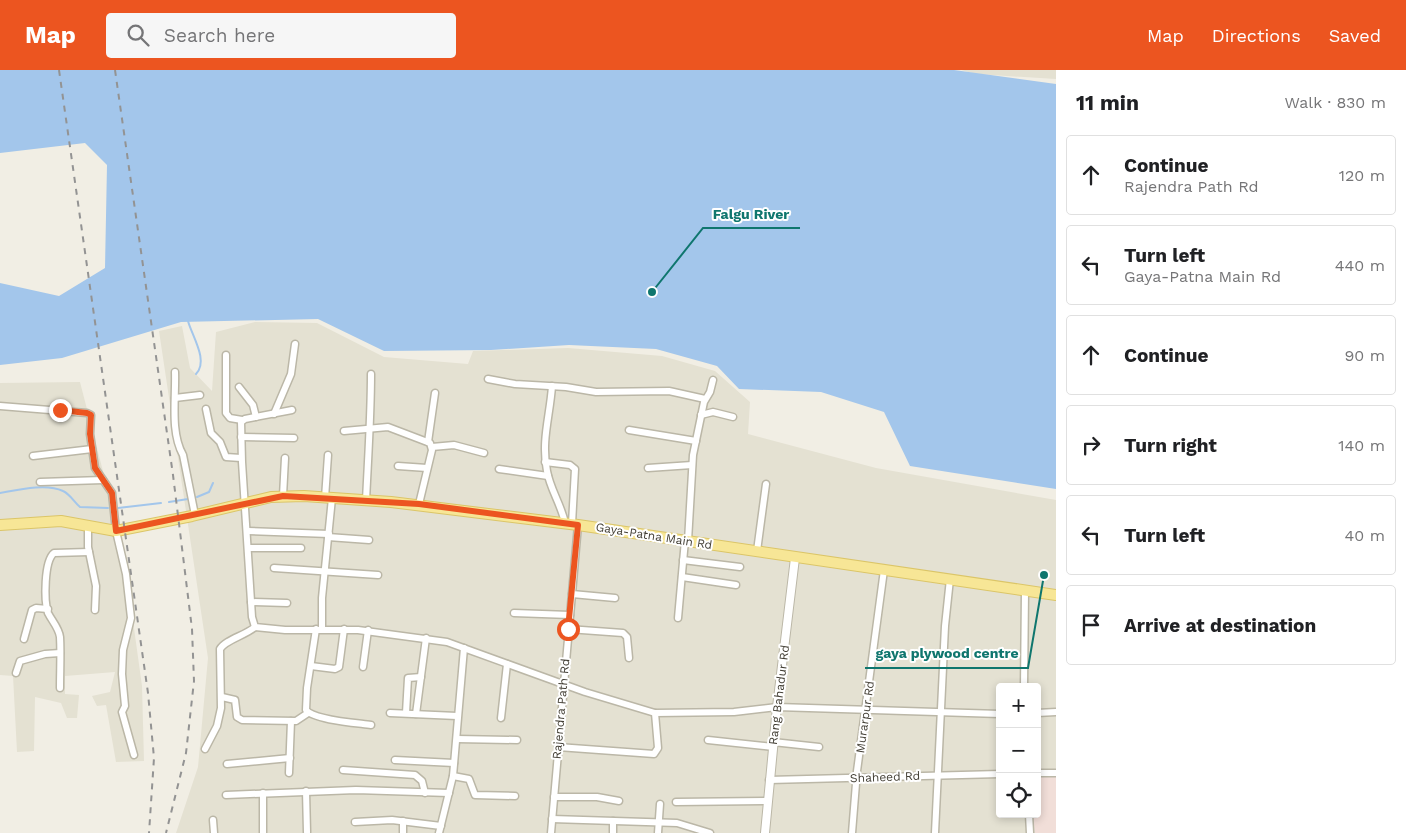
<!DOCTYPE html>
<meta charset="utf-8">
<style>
:root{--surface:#fff;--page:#f6f6f6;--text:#202124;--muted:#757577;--line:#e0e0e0;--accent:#ec5520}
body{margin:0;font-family:"Work Sans",sans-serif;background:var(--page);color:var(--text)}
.controls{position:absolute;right:15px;bottom:15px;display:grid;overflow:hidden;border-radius:5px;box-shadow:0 2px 8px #0003}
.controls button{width:45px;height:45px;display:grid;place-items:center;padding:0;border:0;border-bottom:1px solid var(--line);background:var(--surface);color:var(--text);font:25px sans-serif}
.stop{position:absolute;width:15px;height:15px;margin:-11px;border:4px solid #ec5520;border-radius:50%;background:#fff}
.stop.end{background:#ec5520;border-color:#fff;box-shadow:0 1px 5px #0008}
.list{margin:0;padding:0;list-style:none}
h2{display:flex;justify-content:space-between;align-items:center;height:65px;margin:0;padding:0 20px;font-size:21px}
h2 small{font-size:16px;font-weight:400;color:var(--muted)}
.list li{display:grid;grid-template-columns:32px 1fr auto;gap:15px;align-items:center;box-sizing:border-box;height:80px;margin:0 10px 10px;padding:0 10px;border:1px solid var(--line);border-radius:5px}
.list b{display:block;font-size:19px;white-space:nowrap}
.list p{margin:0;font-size:16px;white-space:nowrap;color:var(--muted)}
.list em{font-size:16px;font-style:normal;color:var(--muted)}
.icon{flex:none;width:28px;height:28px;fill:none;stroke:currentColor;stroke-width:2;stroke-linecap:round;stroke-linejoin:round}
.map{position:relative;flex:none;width:1056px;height:763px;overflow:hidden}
header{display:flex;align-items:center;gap:30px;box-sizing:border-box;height:70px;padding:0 25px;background:var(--accent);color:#fff}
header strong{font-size:24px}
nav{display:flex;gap:28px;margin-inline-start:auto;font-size:18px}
.search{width:350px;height:45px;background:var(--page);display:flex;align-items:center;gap:12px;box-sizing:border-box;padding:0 18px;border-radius:5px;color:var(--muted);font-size:19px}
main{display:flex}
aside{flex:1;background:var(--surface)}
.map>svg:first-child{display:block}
.residential{fill:#e4e1d2;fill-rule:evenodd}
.medical{fill:#f1ded8}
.water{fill:#a3c6eb}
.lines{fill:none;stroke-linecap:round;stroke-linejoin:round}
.stream{stroke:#a3c6eb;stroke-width:2}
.minor-casing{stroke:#bbb7a7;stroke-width:9}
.tertiary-casing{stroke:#bbb7a7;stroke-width:10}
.primary-casing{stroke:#dbc568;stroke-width:12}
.minor{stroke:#fff;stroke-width:6}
.tertiary{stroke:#fff;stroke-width:8}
.primary{stroke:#f7e696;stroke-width:10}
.rail{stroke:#939393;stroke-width:2;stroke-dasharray:6 6;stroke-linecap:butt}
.route{stroke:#ec5520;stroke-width:6}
.labels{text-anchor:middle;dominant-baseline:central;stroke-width:4;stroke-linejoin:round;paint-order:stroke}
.street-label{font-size:12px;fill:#423e34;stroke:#fff}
.leader{fill:none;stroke:#0f766e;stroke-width:2}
.callout-dot{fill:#0f766e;stroke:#fff;stroke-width:2}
.callout-label{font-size:14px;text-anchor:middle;font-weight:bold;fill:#0f766e;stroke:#fff;stroke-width:4;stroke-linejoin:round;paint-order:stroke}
</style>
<header>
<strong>Map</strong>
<div class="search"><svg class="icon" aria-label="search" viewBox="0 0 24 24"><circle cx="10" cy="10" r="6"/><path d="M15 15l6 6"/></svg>Search here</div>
<nav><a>Map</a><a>Directions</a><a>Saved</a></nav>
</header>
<main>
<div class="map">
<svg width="1056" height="763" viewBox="0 0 1056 763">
<rect width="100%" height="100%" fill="#f1eee4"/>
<g class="residential">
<path d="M961 0H1056V9L976 4Z"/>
<path d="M255 252 317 253 384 287 468 294 473 281 568 278 662 286 715 301 750 332 748 364 876 398 1056 430V763H176L198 697 208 588 159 261 182 256 190 298 212 321 216 262ZM1000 617H1037V744H1000Z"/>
<path d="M80 312 123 479 142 616 144 691 116 692 106 635 97 636 92 626 110 622 115 602 65 606V624L79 625 77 648H67L61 633 35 627 34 681 17 682 13 606 0 605V313Z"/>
</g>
<path class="medical" d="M1037 703H1056V763H1035L1033 744H1037Z"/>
<path class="water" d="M0 0H954L1056 14V419L910 396 884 342 821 322 739 319 717 296 656 279 569 275 491 280 384 281 318 249 181 252 62 288 0 295V213L59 226 105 198 107 95 85 73 0 83Z"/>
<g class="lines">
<g class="stream">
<path d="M188 251C192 266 209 291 196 304"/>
<path d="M0 423C17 420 46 413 63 421 70 424 74 432 80 437L108 438"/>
<path d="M197 427 209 422 213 413"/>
<path d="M169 432 188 429"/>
<path d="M118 438 161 433"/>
</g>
<g class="minor-casing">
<g id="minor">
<path d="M226 285V343L230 348 242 350"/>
<path d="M175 302C176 328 170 362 183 385L195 445"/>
<path d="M488 309 515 314 566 317 596 322 669 321 705 329"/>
<path d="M552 316C550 346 541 370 547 401 550 419 561 434 565 453"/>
<path d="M239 317 253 335 256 347"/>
<path d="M175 328 200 325"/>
<path d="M0 336 87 343 91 345 90 364 95 398 112 423 116 461 126 504 131 548 123 580 122 604 125 636 122 642 134 685"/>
<path d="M206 339 211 363 220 372 226 387 241 388"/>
<path d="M292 340 245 349 241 352 242 392 252 547 255 557 285 560H358L447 572 585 622 655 643 734 642 777 637 1000 644"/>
<path d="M274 344 291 304 295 274"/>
<path d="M701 345 713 342 733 347"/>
<path d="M629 360 696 371"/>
<path d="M344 361 388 357 430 373 432 380 419 434"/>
<path d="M241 367 294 368"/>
<path d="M428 372 435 323"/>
<path d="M432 377 454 375 484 383"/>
<path d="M33 386 92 379"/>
<path d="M545 392 570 395 575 399 572 454"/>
<path d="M398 396 427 398"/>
<path d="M648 398 692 395"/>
<path d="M499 399 548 406"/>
<path d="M40 412 103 410"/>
<path d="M283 426 285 388"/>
<path d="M325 428 328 385"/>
<path d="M366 431C368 388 371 346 371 304"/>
<path d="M88 456V477L96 516 95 540"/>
<path d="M248 461 329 464"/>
<path d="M328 467 369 470"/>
<path d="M688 471 693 385 704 332 710 322 713 310"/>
<path d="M249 478H301"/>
<path d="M757 481 766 414"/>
<path d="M683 490 740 497"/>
<path d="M274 498 378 505"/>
<path d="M682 507 736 515"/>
<path d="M572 524 615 528"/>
<path d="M251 532 287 533"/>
<path d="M514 543 570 545"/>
<path d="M678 548 685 470"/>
<path d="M316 559 307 618 306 640C314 650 357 653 371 655"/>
<path d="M322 559V528L332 428"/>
<path d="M568 559 623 563 627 567 629 588"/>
<path d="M24 569 32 540 36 538 48 539"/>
<path d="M311 596 335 599 339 597 344 559"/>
<path d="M363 597 368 560"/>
<path d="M16 603 20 591 45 584 60 583"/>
<path d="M1024 617 1025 521"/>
<path d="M60 618C60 601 61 584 60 567 59 558 52 551 48 543 44 531 44 491 54 483L89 482"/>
<path d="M222 627 235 630 237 647 242 650 296 651 308 643"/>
<path d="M390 643 457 646"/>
<path d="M406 643 408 608 421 607"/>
<path d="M1037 643 1056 642"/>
<path d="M416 644 426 568"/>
<path d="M501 648 507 594"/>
<path d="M457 669 517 670"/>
<path d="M708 670 773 677"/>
<path d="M773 672 819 677"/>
<path d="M558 677 654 684 658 678 655 643"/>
<path d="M205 679 217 656 221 638 220 579C225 570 246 565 255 557"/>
<path d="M395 690 454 693"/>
<path d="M227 694 290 688"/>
<path d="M343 700 415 705 422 711 425 723"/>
<path d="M289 703 291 651"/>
<path d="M1037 703H1056"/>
<path d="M453 706 469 709 475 725 515 726"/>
<path d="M769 710 1000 704"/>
<path d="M306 721 307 762"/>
<path d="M263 723V763"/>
<path d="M226 725 356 720 449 723"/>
<path d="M554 727H597L619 731"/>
<path d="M676 732 768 731"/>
<path d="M1029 744 1030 763"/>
<path d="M552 749 677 753 710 763"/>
<path d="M213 750 214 763"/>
<path d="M613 751V763"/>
<path d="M355 752 392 750 441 756"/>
<path d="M403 763V751"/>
<path d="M439 763 453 706 464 578"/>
<path d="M551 763 578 455"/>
<path d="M658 763 660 734"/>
<path d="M852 763 857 701 884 500"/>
<path d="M935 763 945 556 950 509"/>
</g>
</g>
<g class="tertiary-casing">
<path id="tertiary" d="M765 763 777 637 795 488"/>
</g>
<g class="primary-casing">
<path id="primary" d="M0 455 61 451 116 461 192 446 271 427 304 426 391 432 578 455 1056 525"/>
</g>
<use href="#minor" class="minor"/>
<use href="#tertiary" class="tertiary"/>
<use href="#primary" class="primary"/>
<g class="rail">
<path d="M59 0 148 623 154 688 149 763"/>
<path d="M115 0 173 405 192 559 194 611 186 683 166 763"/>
</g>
</g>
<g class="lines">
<path class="route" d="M60 340 87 343 91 345 90 364 95 398 112 423 116 461 283 426 419 434 578 455 568 559"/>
</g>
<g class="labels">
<g class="street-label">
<text transform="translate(654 466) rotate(9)">Gaya-Patna Main Rd</text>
<text transform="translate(779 625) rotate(-83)">Rang Bahadur Rd</text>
<text transform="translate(561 639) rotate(-85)">Rajendra Path Rd</text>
<text transform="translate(865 647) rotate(-82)">Murarpur Rd</text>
<text transform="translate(885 707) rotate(-2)">Shaheed Rd</text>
</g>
</g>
<path class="leader" d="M652 222L703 158H800M1044 505L1028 598H865"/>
<g class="callout-dot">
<circle cx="652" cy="222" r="5"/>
<circle cx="1044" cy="505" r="5"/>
</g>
<g class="callout-label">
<text x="751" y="149">Falgu River</text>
<text x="947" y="588">gaya plywood centre</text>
</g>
</svg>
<div class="controls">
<button>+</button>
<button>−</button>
<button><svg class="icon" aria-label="locate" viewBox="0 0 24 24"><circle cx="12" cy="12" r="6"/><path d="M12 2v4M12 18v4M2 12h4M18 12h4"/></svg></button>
</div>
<div class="stop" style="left:568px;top:559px"></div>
<div class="stop end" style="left:60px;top:340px"></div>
</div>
<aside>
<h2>11 min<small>Walk · 830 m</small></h2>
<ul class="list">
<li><svg class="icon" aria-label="ahead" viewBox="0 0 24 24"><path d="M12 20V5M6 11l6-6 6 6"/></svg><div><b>Continue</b><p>Rajendra Path Rd</p></div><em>120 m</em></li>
<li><svg class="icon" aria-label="left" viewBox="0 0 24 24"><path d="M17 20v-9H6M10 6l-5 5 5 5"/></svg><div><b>Turn left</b><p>Gaya-Patna Main Rd</p></div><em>440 m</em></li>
<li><svg class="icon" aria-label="ahead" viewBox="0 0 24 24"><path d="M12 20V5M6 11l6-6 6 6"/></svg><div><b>Continue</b></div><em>90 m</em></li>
<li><svg class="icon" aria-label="right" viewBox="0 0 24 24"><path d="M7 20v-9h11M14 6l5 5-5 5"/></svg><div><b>Turn right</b></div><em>140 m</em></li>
<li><svg class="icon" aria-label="left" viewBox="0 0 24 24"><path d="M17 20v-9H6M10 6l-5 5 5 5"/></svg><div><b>Turn left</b></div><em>40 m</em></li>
<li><svg class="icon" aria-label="arrive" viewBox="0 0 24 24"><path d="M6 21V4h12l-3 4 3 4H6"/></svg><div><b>Arrive at destination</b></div></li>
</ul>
</aside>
</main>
